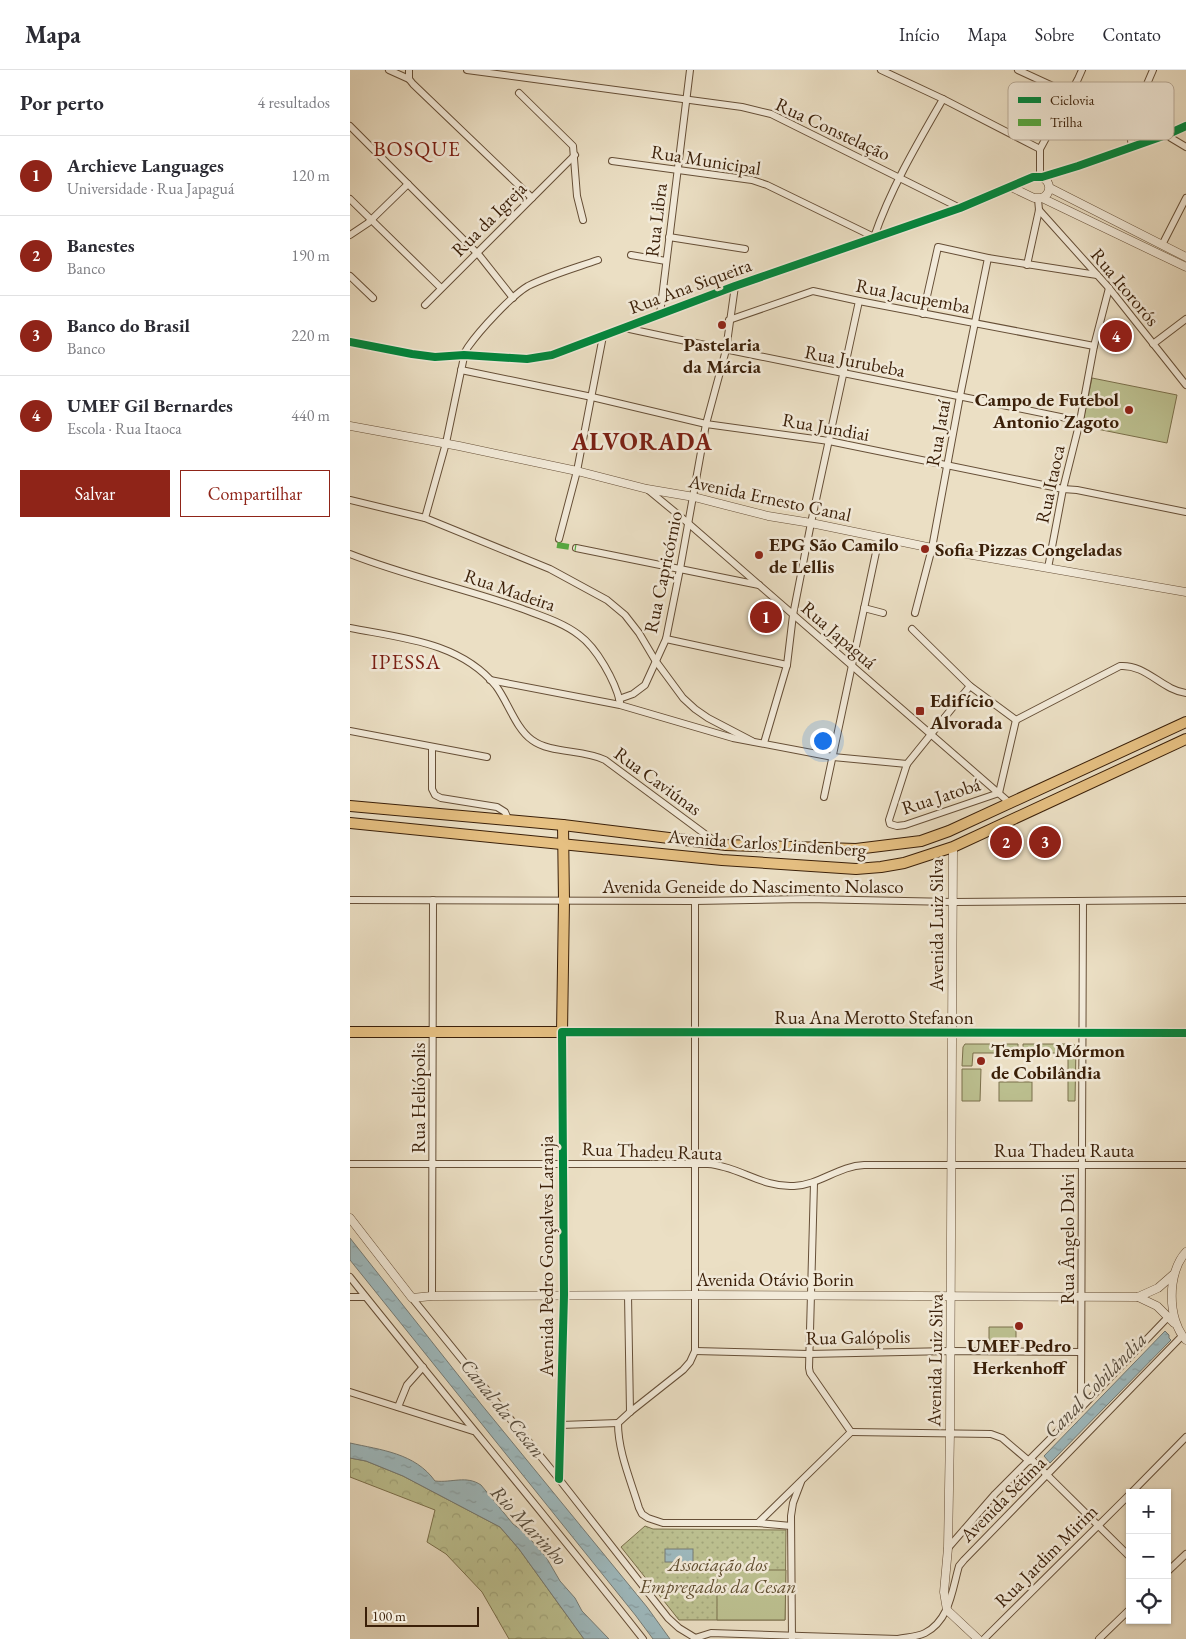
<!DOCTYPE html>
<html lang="pt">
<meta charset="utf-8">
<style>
:root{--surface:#fff;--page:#f7f7f7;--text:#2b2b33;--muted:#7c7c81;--line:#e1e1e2;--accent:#8f2418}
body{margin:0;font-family:"EB Garamond",serif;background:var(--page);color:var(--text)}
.controls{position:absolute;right:15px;bottom:15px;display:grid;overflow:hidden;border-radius:0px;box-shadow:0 1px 4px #0004}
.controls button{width:45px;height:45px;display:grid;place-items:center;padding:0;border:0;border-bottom:1px solid var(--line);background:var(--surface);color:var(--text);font:25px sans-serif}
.scale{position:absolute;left:15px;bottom:12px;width:114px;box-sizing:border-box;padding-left:5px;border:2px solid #3a1f08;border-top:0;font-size:14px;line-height:18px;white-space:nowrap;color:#3a1f08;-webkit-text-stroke:4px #f2ead9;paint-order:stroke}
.you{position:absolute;left:472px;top:670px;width:18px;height:18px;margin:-12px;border:4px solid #fff;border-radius:50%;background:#1a73e8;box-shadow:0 0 0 8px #1a73e833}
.badge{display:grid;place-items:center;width:32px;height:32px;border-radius:50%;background:var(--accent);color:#fff;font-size:16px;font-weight:700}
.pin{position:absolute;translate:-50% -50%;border:2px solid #fff;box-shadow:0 1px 5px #0006}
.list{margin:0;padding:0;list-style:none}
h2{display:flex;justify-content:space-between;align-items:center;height:65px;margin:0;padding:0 20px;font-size:21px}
h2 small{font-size:16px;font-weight:400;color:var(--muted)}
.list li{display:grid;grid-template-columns:32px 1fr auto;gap:15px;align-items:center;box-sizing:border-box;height:80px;padding:0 20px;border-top:1px solid var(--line)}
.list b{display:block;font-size:19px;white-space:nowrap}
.list p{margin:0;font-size:16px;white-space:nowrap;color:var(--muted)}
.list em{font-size:16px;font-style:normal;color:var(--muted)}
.actions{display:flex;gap:10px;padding:15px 20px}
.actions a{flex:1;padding:11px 0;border:1px solid var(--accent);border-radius:0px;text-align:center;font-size:18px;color:var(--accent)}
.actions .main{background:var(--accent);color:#fff}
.icon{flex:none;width:28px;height:28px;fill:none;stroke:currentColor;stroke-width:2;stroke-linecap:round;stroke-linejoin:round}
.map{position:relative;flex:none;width:836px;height:1569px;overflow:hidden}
header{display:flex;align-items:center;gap:30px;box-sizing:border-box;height:70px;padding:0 25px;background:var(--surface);border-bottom:1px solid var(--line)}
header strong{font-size:24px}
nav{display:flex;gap:28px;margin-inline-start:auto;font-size:18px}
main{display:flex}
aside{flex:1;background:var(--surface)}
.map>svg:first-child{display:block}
.grass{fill:url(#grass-dots);stroke:#7b704c}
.forest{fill:url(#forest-crowns);stroke:#7b704c}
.garden{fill:#bcc090;stroke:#7b704c}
.water{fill:url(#water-ripples);stroke:#767c76}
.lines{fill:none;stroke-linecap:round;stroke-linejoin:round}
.minor-casing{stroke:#664f37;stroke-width:8}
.tertiary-casing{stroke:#664f37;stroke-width:9}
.primary-casing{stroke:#3a1f08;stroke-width:12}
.minor{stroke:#f2ead9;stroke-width:6}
.tertiary{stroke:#f2ead9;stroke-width:8}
.primary{stroke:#e6c082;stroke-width:10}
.quiet{stroke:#55aa41;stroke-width:6;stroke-dasharray:12 6;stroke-linecap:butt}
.cycleway-casing{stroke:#f2ead9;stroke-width:11}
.cycleway{stroke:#00873e;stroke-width:8}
.poi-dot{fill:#8f2418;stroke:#f2ead9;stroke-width:2}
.labels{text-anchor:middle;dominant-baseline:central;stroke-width:5;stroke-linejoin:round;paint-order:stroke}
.street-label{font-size:19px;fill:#3a1f08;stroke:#f2ead9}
.poi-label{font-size:19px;font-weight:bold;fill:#3a1f08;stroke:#f2ead9;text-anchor:start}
.park-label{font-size:19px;font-style:italic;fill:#614f31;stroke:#f2ead9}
.water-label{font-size:20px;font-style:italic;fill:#584e3f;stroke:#f2ead9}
.quarter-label{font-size:21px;letter-spacing:1px;fill:#7a1f14;stroke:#f2ead9}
.district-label{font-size:24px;font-weight:bold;letter-spacing:1px;fill:#7a1f14;stroke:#f2ead9}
.key{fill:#f2ead9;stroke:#bbad9a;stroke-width:1}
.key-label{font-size:14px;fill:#3a1f08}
</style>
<header>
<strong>Mapa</strong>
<nav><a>Início</a><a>Mapa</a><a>Sobre</a><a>Contato</a></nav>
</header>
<main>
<aside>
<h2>Por perto<small>4 resultados</small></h2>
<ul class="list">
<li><span class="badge">1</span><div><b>Archieve Languages</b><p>Universidade · Rua Japaguá</p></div><em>120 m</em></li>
<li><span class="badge">2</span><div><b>Banestes</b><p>Banco</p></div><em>190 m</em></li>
<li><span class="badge">3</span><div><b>Banco do Brasil</b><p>Banco</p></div><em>220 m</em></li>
<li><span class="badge">4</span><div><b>UMEF Gil Bernardes</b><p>Escola · Rua Itaoca</p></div><em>440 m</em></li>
</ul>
<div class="actions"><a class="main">Salvar</a><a>Compartilhar</a></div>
</aside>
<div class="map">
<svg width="836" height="1569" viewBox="0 0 836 1569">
<defs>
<pattern id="grass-dots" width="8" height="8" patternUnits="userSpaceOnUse" patternTransform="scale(1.25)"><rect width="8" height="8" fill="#bcc090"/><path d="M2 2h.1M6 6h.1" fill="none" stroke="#a2a57b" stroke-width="1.8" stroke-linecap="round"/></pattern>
<pattern id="forest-crowns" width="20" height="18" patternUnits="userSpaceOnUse" patternTransform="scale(1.25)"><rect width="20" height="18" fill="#bcc090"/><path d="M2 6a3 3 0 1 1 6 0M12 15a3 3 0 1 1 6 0" fill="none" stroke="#a2a57b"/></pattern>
<pattern id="water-ripples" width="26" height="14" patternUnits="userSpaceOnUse" patternTransform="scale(1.25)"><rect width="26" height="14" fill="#9ebabf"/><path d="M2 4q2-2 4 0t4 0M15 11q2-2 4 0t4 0" fill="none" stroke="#899fa3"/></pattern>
</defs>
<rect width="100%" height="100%" fill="#ebdfc4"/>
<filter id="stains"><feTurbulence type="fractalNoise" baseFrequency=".004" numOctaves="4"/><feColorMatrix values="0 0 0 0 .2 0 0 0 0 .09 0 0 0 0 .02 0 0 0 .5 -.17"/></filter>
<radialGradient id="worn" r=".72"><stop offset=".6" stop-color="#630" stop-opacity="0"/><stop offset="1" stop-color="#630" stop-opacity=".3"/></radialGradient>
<path class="grass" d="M295 1456 303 1459 436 1460 435 1550H329L271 1477Z"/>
<path class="forest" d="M0 1388 16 1391 53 1406 150 1457 169 1479 234 1569H159L132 1522 96 1484 77 1472 85 1440 0 1407Z"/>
<g class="garden">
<path d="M742 308 827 325 817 373 732 356Z"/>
<path d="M615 974H668V983H623L622 996H612L613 977Z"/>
<path d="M673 974H723L726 976 725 1031H718V983H673Z"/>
<path d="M612 999H631L630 1031H612Z"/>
<rect x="649" y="1012" width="33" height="19"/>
<path d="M639 1257H666V1275L639 1274Z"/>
<path d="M367 1500H436L435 1550H367Z"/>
</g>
<g class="water">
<path d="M0 1168 131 1334 297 1537 320 1569H303L286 1546 0 1190Z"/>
<path d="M815 1261 819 1265V1268L821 1270 700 1393 694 1386Z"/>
<path d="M0 1373C31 1380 65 1383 85 1411 102 1413 116 1405 131 1415L163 1454 174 1462 196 1487 210 1511 225 1528 232 1541 259 1569H234L169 1479 150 1457 53 1406 16 1391 0 1388Z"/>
<rect x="315" y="1479" width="28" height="13"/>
</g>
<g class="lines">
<g class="minor-casing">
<g id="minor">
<path d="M39 0 59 9"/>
<path d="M59 0V9L63 14 182 128"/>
<path d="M117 0 392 37 421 44 610 138"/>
<path d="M531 0 593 29 690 79"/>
<path d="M668 0 720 24 779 56"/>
<path d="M169 23 223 76 227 126 233 150"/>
<path d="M0 56 129 185 163 228"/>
<path d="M816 65 836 77"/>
<path d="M782 77 779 56 803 0"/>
<path d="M262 91 402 110 417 115 524 167C541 118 567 74 593 29"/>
<path d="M690 106V79L728 9 732 0"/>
<path d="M0 129 91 218"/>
<path d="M689 140 759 218 836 315"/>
<path d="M0 165 18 153 58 114"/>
<path d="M319 167 395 179"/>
<path d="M812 175 836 128"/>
<path d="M281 185 316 191"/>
<path d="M677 195 689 140 688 129"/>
<path d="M0 206 23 228"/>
<path d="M75 235 225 85"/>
<path d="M310 244 340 0"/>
<path d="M573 244 588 177 638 188 747 205"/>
<path d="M379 250 463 221 509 231 744 276"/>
<path d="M275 258C426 291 578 319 730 351"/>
<path d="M803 274 836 249"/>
<path d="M111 300 242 327 356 354 479 371 713 419 727 420 836 442"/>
<path d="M297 419 331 447 661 734"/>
<path d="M0 430 75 448 200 499 257 530 275 545 289 563 305 590 333 628 345 639 358 648 402 671"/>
<path d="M75 448 96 373 115 282 118 277C130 260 161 226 178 216 200 205 225 198 248 190"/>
<path d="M209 469 227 401 253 266"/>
<path d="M226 478 409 515"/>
<path d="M0 484C55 506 114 518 170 538 191 546 212 552 229 565 247 578 265 611 270 632"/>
<path d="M698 498 713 419 730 351 744 276 759 218"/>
<path d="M514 538 533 543"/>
<path d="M565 543 582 478 610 326 638 188"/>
<path d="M0 558C52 568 110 572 146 616 158 632 166 659 182 670 201 684 233 679 255 690L367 773"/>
<path d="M562 559 620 616 666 650"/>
<path d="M316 569 437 595"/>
<path d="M140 610 270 635 383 668 483 687 557 694"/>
<path d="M620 616 557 694 539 750 540 754 547 756 555 755 649 723 666 650"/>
<path d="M269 629 283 624 295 615 316 569 330 499 356 354 376 280 385 216"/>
<path d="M666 650 770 596C796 594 812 620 836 623"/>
<path d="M0 661 137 687"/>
<path d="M414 673 437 595 443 545 461 453 509 231"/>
<path d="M82 677V719L85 725 91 728 147 737 155 742 159 751"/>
<path d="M474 727 529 468"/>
<path d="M0 830 345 831 457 829 603 832 836 830"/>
<path d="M345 831V1281L340 1292 333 1300 280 1342 268 1353C268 1382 281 1411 289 1438L292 1444 298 1448 313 1453H408L441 1456"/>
<path d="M0 1094H358C388 1096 413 1118 444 1116 469 1115 489 1096 514 1095H836"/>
<path d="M464 1113 459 1298 460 1303 501 1362"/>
<path d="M0 1207C97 1329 197 1447 293 1569"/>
<path d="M278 1225 280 1342"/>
<path d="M82 1226 83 830"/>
<path d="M0 1227H15"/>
<path d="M62 1228 209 1409 318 1548 329 1558 347 1569"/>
<path d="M345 1281 458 1284 600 1281 731 1282"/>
<path d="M0 1322 123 1361"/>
<path d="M48 1337 57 1315 73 1297"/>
<path d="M730 1339 819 1246"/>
<path d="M211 1355 268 1353"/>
<path d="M501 1362 641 1364 652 1368 679 1391"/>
<path d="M681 1389 780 1487"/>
<path d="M209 1409 214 1225"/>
<path d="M781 1423 836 1367"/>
<path d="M408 1453 501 1362"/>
<path d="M598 1478 645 1424 725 1344 731 1332 733 831"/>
<path d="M817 1502 836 1484"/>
<path d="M345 1568 361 1563 548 1569C557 1567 567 1567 575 1563 600 1550 602 1520 609 1496L614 1490 832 1266 834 1268"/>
<path d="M442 1569 441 1446 443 1433 451 1412"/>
<path d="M634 1569 780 1424"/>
<path d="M749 1569 780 1539"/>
</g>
</g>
<g class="tertiary-casing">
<g id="tertiary">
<path d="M661 117 684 128H692C702 123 701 112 692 107"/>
<path d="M700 118 836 187"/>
<path d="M692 128 836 197"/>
<path d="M0 272 62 284 85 287 114 285 177 289 202 285 385 216 610 138 683 107H692L728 96 816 65 836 56"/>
<path d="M0 356 109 376 227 401 297 419 344 427 418 446 461 453 582 478 836 522"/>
<path d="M603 777 600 1362 598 1478 594 1522 597 1540 628 1569"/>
<path d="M0 1148 62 1228 82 1226 345 1225 788 1227 808 1218 824 1204"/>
<path d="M836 1182C817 1202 817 1250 836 1270"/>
<path d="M214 1225 212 962 836 963"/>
<path d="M788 1227 807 1236 824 1253"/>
</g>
</g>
<g class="primary-casing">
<g id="primary">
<path d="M0 736 213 755 376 775 506 779 571 771 599 761 836 652"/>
<path d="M0 753 372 790 506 799 531 797 554 793 603 777 836 669"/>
<path d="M0 962H212L214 831 213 755"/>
</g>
</g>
<use href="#minor" class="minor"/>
<use href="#tertiary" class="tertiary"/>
<use href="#primary" class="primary"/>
<path class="quiet" d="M207 475 226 478"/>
<g class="cycleway-casing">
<g id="cycleway">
<path d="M0 272 62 284 85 287 114 285 177 289 202 285 385 216 610 138 683 107H692L728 96 816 65 836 56"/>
<path d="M209 1409 214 1225 212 962 836 963"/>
</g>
</g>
<use href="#cycleway" class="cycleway"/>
</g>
<g class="poi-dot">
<circle cx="372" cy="255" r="5"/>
<circle cx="779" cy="340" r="5"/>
<circle cx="575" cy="479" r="5"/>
<circle cx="409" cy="485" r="5"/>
<rect x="565" y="636" width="10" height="10" rx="2.5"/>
<circle cx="631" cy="991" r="5"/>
<circle cx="669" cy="1256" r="5"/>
</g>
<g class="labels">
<g class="street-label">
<text transform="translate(483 59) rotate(25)">Rua Constelação</text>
<text transform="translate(356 90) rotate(9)">Rua Municipal</text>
<text transform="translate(139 149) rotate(-45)">Rua da Igreja</text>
<text transform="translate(306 150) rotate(-83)">Rua Libra</text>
<text transform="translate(340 216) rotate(-20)">Rua Ana Siqueira</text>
<text transform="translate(775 217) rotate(50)">Rua Itororós</text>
<text transform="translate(563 226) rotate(11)">Rua Jacupemba</text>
<text transform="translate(505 291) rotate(11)">Rua Jurubeba</text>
<text transform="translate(476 357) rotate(10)">Rua Jundiai</text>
<text transform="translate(588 363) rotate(-80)">Rua Jataí</text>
<text transform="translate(700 414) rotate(-78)">Rua Itaoca</text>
<text transform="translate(420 428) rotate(12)">Avenida Ernesto Canal</text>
<text transform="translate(313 502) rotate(-78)">Rua Capricórnio</text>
<text transform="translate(160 520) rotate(19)">Rua Madeira</text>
<text transform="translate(489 565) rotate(41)">Rua Japaguá</text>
<text transform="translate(308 711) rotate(36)">Rua Caviúnas</text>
<text transform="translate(591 726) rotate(-18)">Rua Jatobá</text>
<text transform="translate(417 773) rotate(4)">Avenida Carlos Lindenberg</text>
<text x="403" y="816">Avenida Geneide do Nascimento Nolasco</text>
<text transform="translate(586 855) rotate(-90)">Avenida Luiz Silva</text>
<text x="524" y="947">Rua Ana Merotto Stefanon</text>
<text transform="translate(68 1028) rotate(-90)">Rua Heliópolis</text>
<text x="714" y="1080">Rua Thadeu Rauta</text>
<text transform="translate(302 1081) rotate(2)">Rua Thadeu Rauta</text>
<text transform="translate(717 1169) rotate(-90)">Rua Ângelo Dalvi</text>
<text transform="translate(196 1186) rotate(-90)">Avenida Pedro Gonçalves Laranja</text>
<text x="425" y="1209">Avenida Otávio Borin</text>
<text transform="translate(508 1267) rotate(-1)">Rua Galópolis</text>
<text transform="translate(585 1290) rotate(-89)">Avenida Luiz Silva</text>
<text transform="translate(653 1429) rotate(-45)">Avenida Sétima</text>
<text transform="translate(696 1486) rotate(-45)">Rua Jardim Mirim</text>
</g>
<g class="poi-label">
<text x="372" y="274" text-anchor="middle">Pastelaria<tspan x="372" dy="22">da Márcia</tspan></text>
<text x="769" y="329" text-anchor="end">Campo de Futebol<tspan x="769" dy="22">Antonio Zagoto</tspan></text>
<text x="419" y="474">EPG São Camilo<tspan x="419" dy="22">de Lellis</tspan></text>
<text x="585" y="479">Sofia Pizzas Congeladas</text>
<text x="580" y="630">Edifício<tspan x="580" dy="22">Alvorada</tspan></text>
<text x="641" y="980">Templo Mórmon<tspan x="641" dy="22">de Cobilândia</tspan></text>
<text x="669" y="1275" text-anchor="middle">UMEF Pedro<tspan x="669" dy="22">Herkenhoff</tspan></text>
</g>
<g class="park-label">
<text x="368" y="1494">Associação dos<tspan x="368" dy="22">Empregados da Cesan</tspan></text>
</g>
<g class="water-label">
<text transform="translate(745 1315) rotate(-46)">Canal Cobilândia</text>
<text transform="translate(153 1338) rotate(51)">Canal da Cesan</text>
<text transform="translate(179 1455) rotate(47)">Rio Marinho</text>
</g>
<g class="quarter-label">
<text x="67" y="78">BOSQUE</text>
<text x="56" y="591">IPESSA</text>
</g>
<g class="district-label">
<text x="292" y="371">ALVORADA</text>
</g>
</g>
<rect x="658" y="12" width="166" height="58" rx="8" class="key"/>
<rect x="668" y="27" width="23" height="6" fill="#00873e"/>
<rect x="668" y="49" width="23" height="7" fill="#55aa41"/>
<g class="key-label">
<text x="700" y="35">Ciclovia</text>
<text x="700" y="57">Trilha</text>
</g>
<rect width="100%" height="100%" filter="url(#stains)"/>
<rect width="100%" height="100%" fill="url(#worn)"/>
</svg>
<div class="controls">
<button>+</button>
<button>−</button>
<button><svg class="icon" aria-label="locate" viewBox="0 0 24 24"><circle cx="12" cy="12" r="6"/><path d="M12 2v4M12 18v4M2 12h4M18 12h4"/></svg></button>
</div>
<div class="scale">100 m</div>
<div class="you"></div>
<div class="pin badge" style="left:416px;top:547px">1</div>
<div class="pin badge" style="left:656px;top:772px">2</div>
<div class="pin badge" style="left:695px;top:772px">3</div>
<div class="pin badge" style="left:766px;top:266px">4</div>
</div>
</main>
